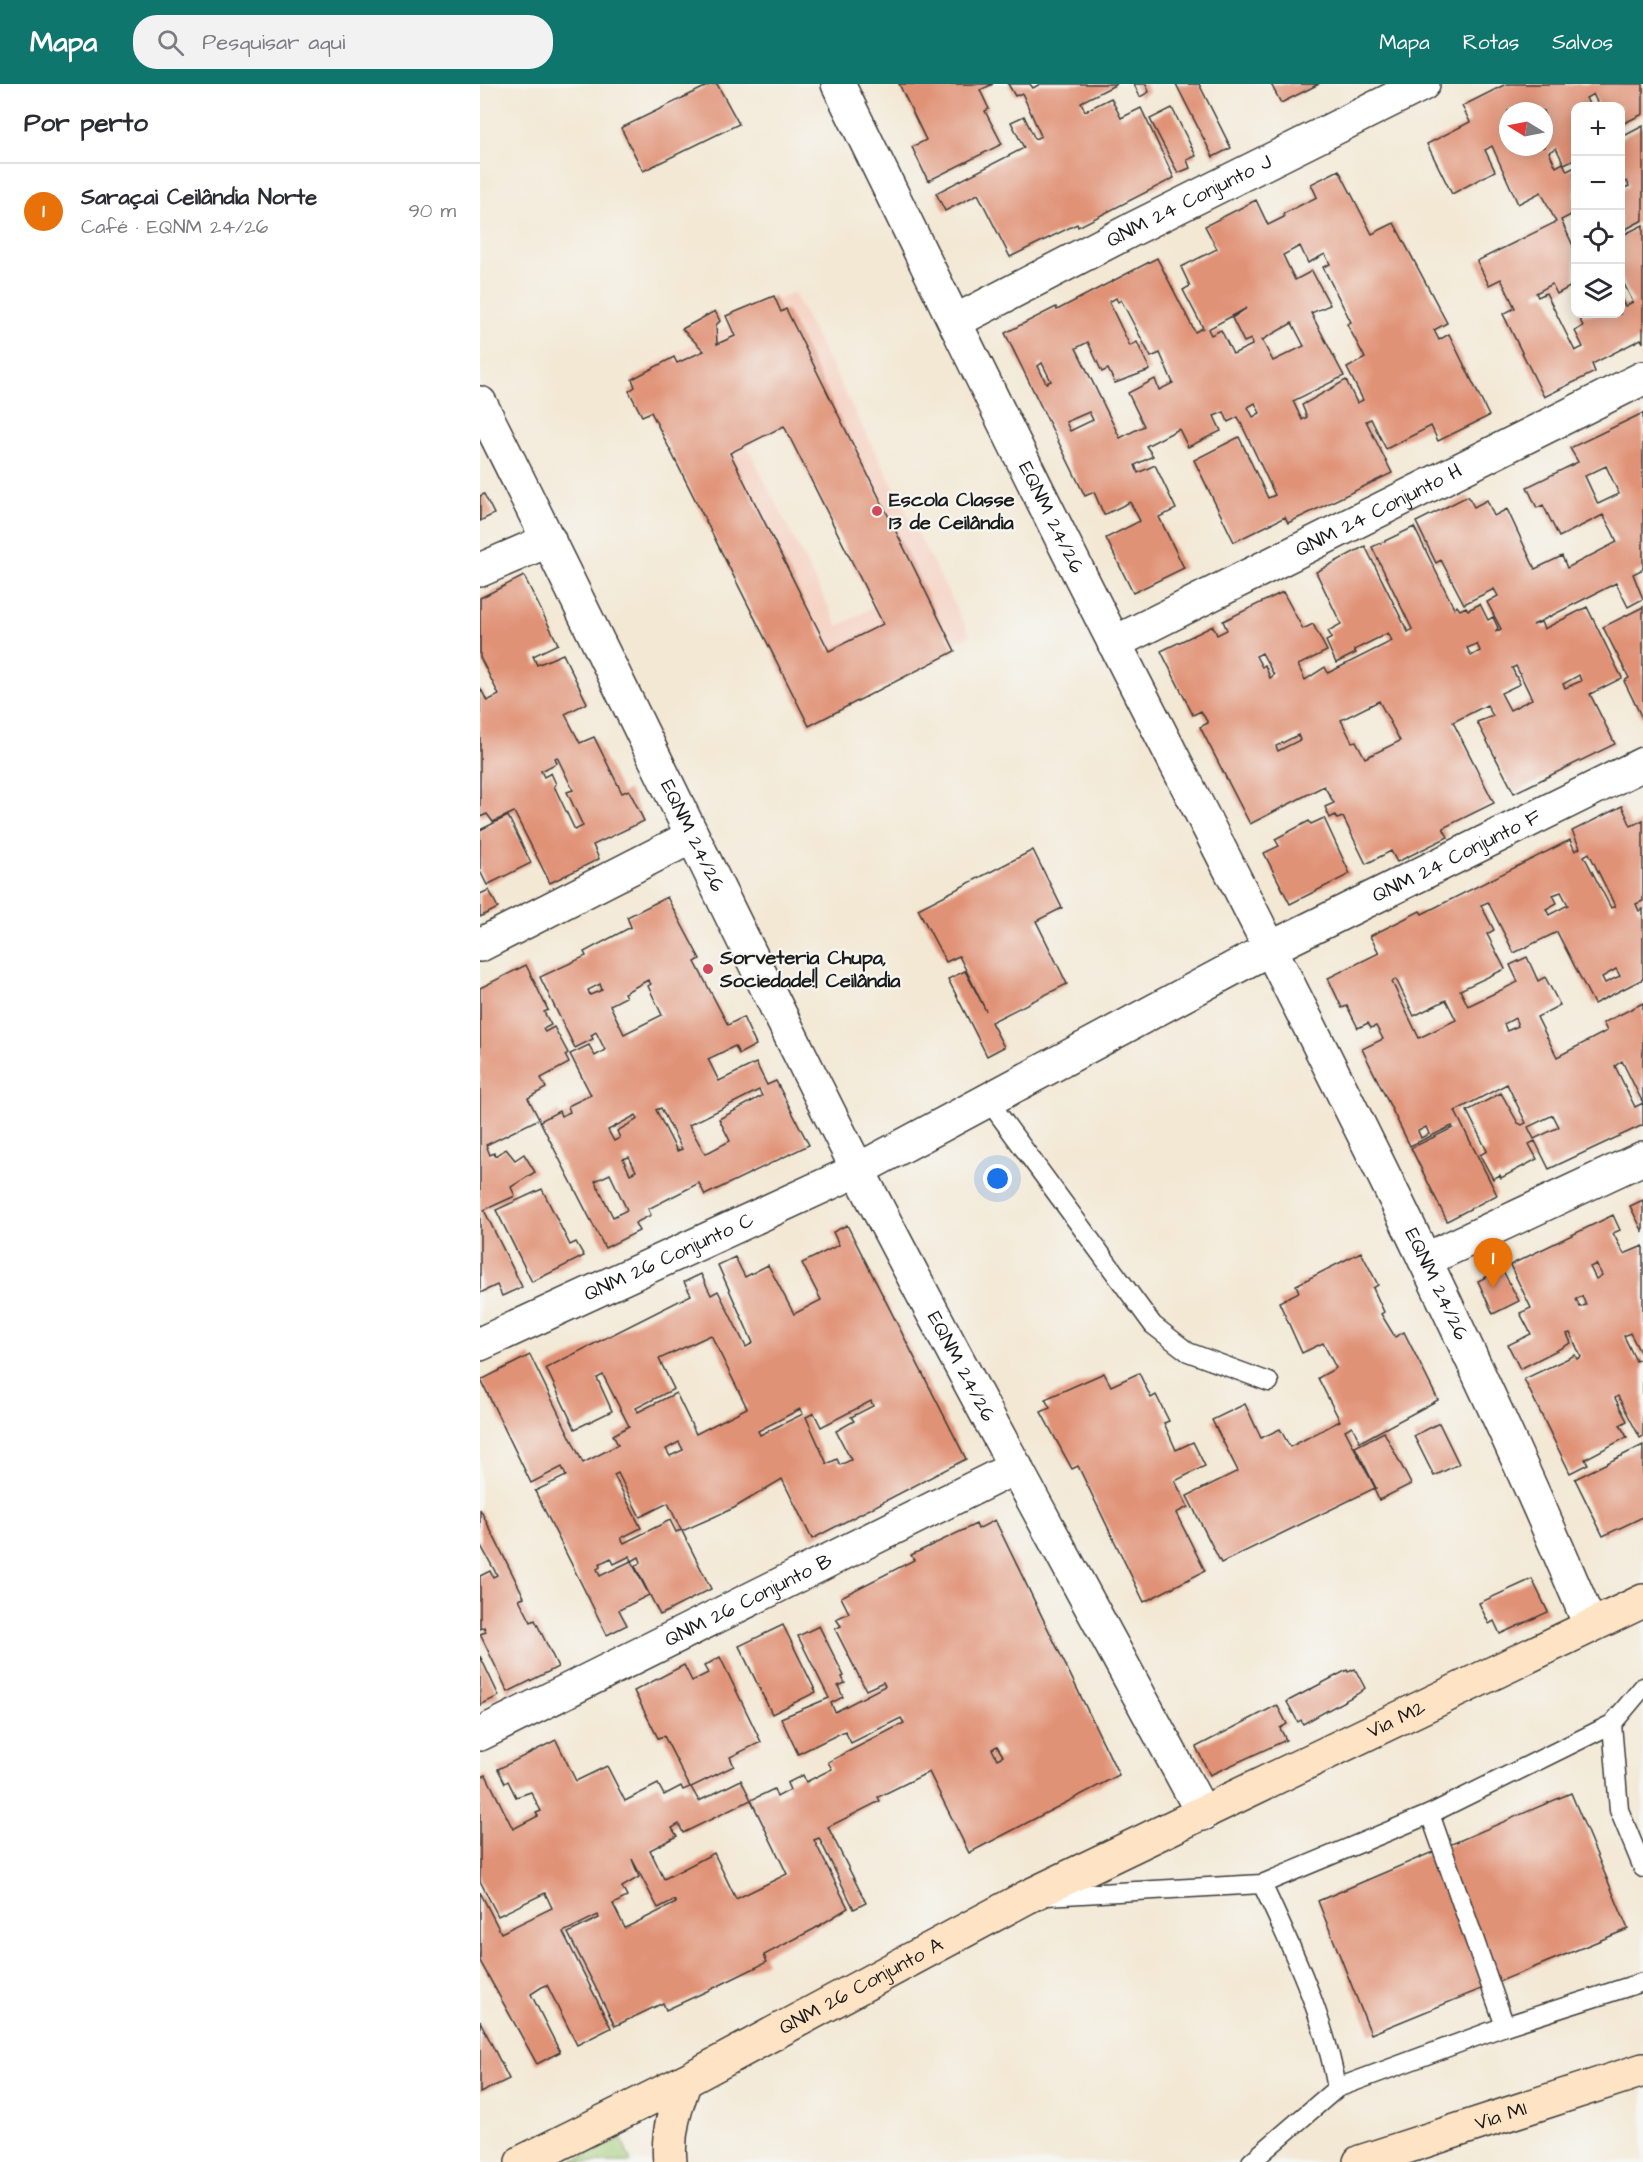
<!DOCTYPE html>
<html lang="pt">
<meta charset="utf-8">
<style>
:root{--surface:#fff;--page:#f2f2f3;--text:#2b2b33;--muted:#7c7c81;--line:#e1e1e2;--accent:#0f766e}
body{margin:0;font-family:"Architects Daughter",sans-serif;background:var(--page);color:var(--text)}
.controls{position:absolute;right:18px;top:18px;display:grid;overflow:hidden;border-radius:12px;box-shadow:0 3px 15px #0003}
.controls button{width:54px;height:54px;display:grid;place-items:center;padding:0;border:0;border-bottom:2px solid var(--line);background:var(--surface);color:var(--text);font:30px sans-serif}
.compass{position:absolute;left:1019px;top:18px;width:54px;height:54px;border-radius:50%;background:var(--surface);box-shadow:0 3px 15px #0003;rotate:280deg}
.you{position:absolute;left:518px;top:1095px;width:21px;height:21px;margin:-15px;border:4px solid #fff;border-radius:50%;background:#1a73e8;box-shadow:0 0 0 9px #1a73e833}
.badge{display:grid;place-items:center;width:39px;height:39px;border-radius:50%;background:var(--accent);color:#fff;font-size:20px;font-weight:700}
.pin{position:absolute;translate:-50% -50px;filter:drop-shadow(0 2px 3px #0008)}
.pin::after{content:'';position:absolute;top:32px;width:21px;height:18px;background:inherit;clip-path:polygon(0 0,100% 0,50% 100%)}
.list{margin:0;padding:0;list-style:none}
h2{display:flex;justify-content:space-between;align-items:center;height:78px;margin:0;padding:0 24px;font-size:26px}
h2 small{font-size:20px;font-weight:400;color:var(--muted)}
.list li{display:grid;grid-template-columns:39px 1fr auto;gap:18px;align-items:center;box-sizing:border-box;height:96px;padding:0 24px;border-top:2px solid var(--line)}
.list b{display:block;font-size:22px;white-space:nowrap}
.list p{margin:0;font-size:20px;white-space:nowrap;color:var(--muted)}
.list em{font-size:20px;font-style:normal;color:var(--muted)}
.icon{flex:none;width:33px;height:33px;fill:none;stroke:currentColor;stroke-width:2;stroke-linecap:round;stroke-linejoin:round}
.map{position:relative;flex:none;width:1163px;height:2078px;overflow:hidden}
header{display:flex;align-items:center;gap:36px;box-sizing:border-box;height:84px;padding:0 30px;background:var(--accent);color:#fff}
header strong{font-size:28px}
nav{display:flex;gap:33px;margin-inline-start:auto;font-size:21px}
.search{width:420px;height:54px;background:var(--page);display:flex;align-items:center;gap:15px;box-sizing:border-box;padding:0 21px;border-radius:24px;color:var(--muted);font-size:22px}
main{display:flex}
aside{flex:1;background:var(--surface)}
.map>svg:first-child{display:block}
.built{fill:#f5d2c3;fill-rule:evenodd}
.green{fill:#a0ca76;stroke:#5e7349;stroke-width:1.5}
.building{fill:#e09276;fill-rule:evenodd}
.lines{fill:none;stroke-linecap:round;stroke-linejoin:round}
.service-casing{stroke:#3c3b38;stroke-width:21}
.minor-casing{stroke:#3c3b38;stroke-width:36}
.secondary-casing{stroke:#3c3b38;stroke-width:36}
.service{stroke:#fff;stroke-width:18}
.minor{stroke:#fff;stroke-width:33}
.secondary{stroke:#fee4c5;stroke-width:33}
.poi-dot{fill:#d1495b;stroke:#f6f6f2;stroke-width:2}
.labels{text-anchor:middle;dominant-baseline:central;stroke-width:4.5;stroke-linejoin:round;paint-order:stroke}
.street-label{font-size:20px;fill:#1c1c1c;stroke:#f6f6f2}
.poi-label{font-size:20px;font-weight:bold;fill:#1c1c1c;stroke:#f6f6f2;text-anchor:start}
</style>
<header>
<strong>Mapa</strong>
<div class="search"><svg class="icon" aria-label="search" viewBox="0 0 24 24"><circle cx="10" cy="10" r="6"/><path d="M15 15l6 6"/></svg>Pesquisar aqui</div>
<nav><a>Mapa</a><a>Rotas</a><a>Salvos</a></nav>
</header>
<main>
<aside>
<h2>Por perto<small></small></h2>
<ul class="list">
<li><span class="badge" style="background:#e8710a">1</span><div><b>Saraçai Ceilândia Norte</b><p>Café · EQNM 24/26</p></div><em>90 m</em></li>
</ul>
</aside>
<div class="map">
<svg width="1163" height="2078" viewBox="0 0 1163 2078">
<rect width="100%" height="100%" fill="#f6f6f2"/>
<filter id="ink" filterUnits="userSpaceOnUse"><feTurbulence type="fractalNoise" baseFrequency=".0167" numOctaves="2"/><feDisplacementMap in="SourceGraphic" scale="12" xChannelSelector="R" yChannelSelector="G"/><feConvolveMatrix kernelMatrix="1 2 1 2 8 2 1 2 1" color-interpolation-filters="sRGB"/></filter>
<filter id="wash" filterUnits="userSpaceOnUse"><feTurbulence type="fractalNoise" baseFrequency=".008" numOctaves="4" result="noise"/><feDisplacementMap in="SourceGraphic" scale="24" xChannelSelector="R" yChannelSelector="G"/><feGaussianBlur stdDeviation="1.35" result="paint"/><feColorMatrix in="noise" values="0 0 0 0 0 0 0 0 0 0 0 0 0 0 0 0 0 1.4 0 .05"/><feComposite in="paint" operator="in"/></filter>
<g filter="url(#wash)">
<rect width="100%" height="100%" fill="#f3e8d4"/>
<path class="built" d="M313 208 490 551 345 627 168 283ZM310 312 411 514 358 542 256 340Z"/>
<path class="green" d="M141 2054 151 2078H92Z"/>
<g id="blocks">
<g class="building">
<path d="M231 0H237L259 40 163 87 141 44Z"/>
<path d="M419 0H513L500 6 509 25 505 27 522 60 448 97 432 63 446 56Z"/>
<path d="M528 0H550L553 4 560 0H637L601 18 605 27 631 14 641 34 661 24 694 94 598 143 597 140 530 173 498 110 465 127 456 109 544 64 531 38 544 32 555 55 561 52 542 9 535 12Z"/>
<path d="M654 0H666L669 8 660 13Z"/>
<path d="M696 0H719L751 64 733 73Z"/>
<path d="M791 0H839L801 19Z"/>
<path d="M1026 0H1163V30L1140 41V22H1119L1113 10 1106 14 1110 22H1095V75L1084 80 1076 64 1069 68 1076 83 1083 79 1087 87 1095 83V129L1081 136 1095 166V200L1077 210 1072 200 1056 209 1058 213 1066 209 1095 267 1103 263 1095 247 1103 242 1097 230H1140V213L1145 222 1153 218 1140 192V106L1149 102 1147 97 1140 100V54L1163 42V136L1142 147 1143 151 1163 141V259L1161 255 1112 280 1115 288 1064 313 1023 230 1035 224 1021 195 1009 201 997 177 1076 138 1061 108 1038 120 1012 62 1005 66 1015 87 972 110 947 60 990 38 982 22ZM1028 27H1064V63H1028Z"/>
<path d="M692 24 716 72 707 76 710 84 698 89 670 35Z"/>
<path d="M859 86 892 150 914 139 967 239 954 246 959 256 969 250 1009 332 958 357 951 342 906 365 891 335 886 337 912 389 808 439 805 433 754 458 714 376 759 353 788 414 795 411 758 333 748 338 744 328 734 332 741 347 708 363 699 345 666 362 673 372 655 381 658 389 675 381 696 425 679 433 704 484 653 509 626 454 660 437 650 418 624 431 614 408 605 412 525 249 576 223 577 226 677 174 715 248 723 244 703 206 710 202 701 183 737 165 725 142 776 116 788 141 804 133 803 130 837 113 831 100ZM820 162 828 179 845 170 850 180 843 183 871 238 867 240 885 274 867 284 883 316 877 319 866 296 822 321 827 333 822 336 813 317 864 292 831 229 850 221 832 187 815 196 803 171ZM636 214 638 218 641 216 671 273 680 269 693 299 679 306 675 295 648 309 664 342 640 354 596 264 608 258 622 288 628 285 635 299 670 286 657 258 650 262 629 218ZM767 224 752 234 764 258 771 255 772 261 753 270 741 246 731 251 728 245ZM812 239 824 262 793 277 782 256ZM562 279 571 297 566 299 558 282ZM775 319 780 329 773 333 768 323ZM609 328 613 336 590 347 586 338Z"/>
<path d="M294 212 301 228 306 225 475 567 329 642 171 328 162 332 149 307 155 303 152 295 194 273 197 279 224 267 202 245 235 227 240 237 236 241 237 260 255 252 246 232ZM304 342 403 540 349 567 250 369Z"/>
<path d="M1163 329V485L1153 490 1163 515 1148 523 1136 499 1053 541 1061 538 1064 545 1107 523 1142 594 1110 610 1135 660 1034 709 997 638 1013 632 1007 621 973 638 1014 719 963 744 968 753 917 778 911 767 886 780 863 733 857 735 855 731 850 734 845 723 854 719 844 702 770 740 720 643 728 639 721 627 713 631 681 567 733 542 737 551 747 546 743 537 803 508 823 545 833 540 847 567 818 581 825 596 845 583 848 589 912 557 908 549 874 566 876 569 856 579 846 557 852 554 848 547 861 540 836 488 885 462 928 548 932 545 892 463 934 443 974 524 977 522 980 526 986 523 988 526 1000 520 1008 536 1013 533 1018 544 1015 548 1021 545 1007 518 1018 512 1014 505 984 520 961 476 956 479 936 438 988 412 994 423 1007 416 1014 432 1027 425 1055 485 1082 472 1087 484 1137 458 1132 447 1123 431 1079 453 1063 421 1057 424 1047 403 1098 378 1090 364ZM1126 382 1139 410 1118 420 1105 392ZM997 560 1000 567 991 572 987 564ZM782 569 794 591 790 594 785 581 782 583 776 572ZM1036 582 1052 615 1030 626 1021 609 1040 600 1032 584ZM1099 591 1101 597 1085 604 1083 600ZM899 617 920 657 885 674 876 657 872 658 861 636ZM818 651 820 656 798 667 796 662Z"/>
<path d="M4 410 14 430 0 437V412Z"/>
<path d="M44 492 78 560 53 572 57 581 83 570 107 619 85 630 100 659 114 653 142 709 149 706 164 737 113 761 119 775 70 799 34 728 13 738 7 730 0 733V603L7 617 19 611 0 573V514ZM77 673 93 706 87 708 103 742 95 746 74 702 76 700 71 689 64 693 61 687 77 679 75 674Z"/>
<path d="M1163 523V636L1144 597 1149 594 1123 543Z"/>
<path d="M1142 722 1151 742 1163 736V817L1156 820 1159 827 1163 825V895L1114 920 1077 848 1034 869 1008 818 1001 821 1014 846 1007 850 1025 885 980 906 988 922 1038 898 1030 881 1047 873 1058 897 1065 893 1080 921 1057 933 1077 973 1127 947 1123 939 1163 919V1019L1142 977 1135 982 1155 1023 1163 1019V1041L1069 1085 1055 1057 1049 1060 1057 1075 1021 1094 1020 1091 1013 1095 1000 1071 1007 1067 987 1027 1021 1009 1038 1039 1042 1041 1046 1039 1027 1000 975 1027 1017 1111 967 1137 931 1064 973 1044 972 1042 930 1062 882 965 903 955 896 942 891 944 888 939 878 944 867 922 862 924 848 894 899 869 890 852 940 827 942 830 1090 756 1095 767 1100 764 1092 747ZM1109 769 1135 822 1131 824 1104 772ZM1081 808 1088 821 1069 831 1066 825 1077 819 1073 811ZM1136 885 1140 892 1125 899 1122 893ZM916 895 934 932 966 916 976 936 939 954 912 898ZM1035 934 1038 942 1027 947 1024 940ZM1073 1031 1079 1043 1054 1055 1048 1043ZM946 1043 949 1050 941 1054 938 1047Z"/>
<path d="M28 732 51 779 7 801 0 787V746Z"/>
<path d="M844 734 870 790 810 820 784 769 799 762 795 755 829 737 831 740Z"/>
<path d="M553 766 582 824 556 837 587 900 511 938 524 963 507 972 468 895 485 887 506 927 479 872 466 878 438 825Z"/>
<path d="M9 806 18 824 0 833V810Z"/>
<path d="M187 813 220 875 215 878 248 941 263 933 276 961 259 970 255 962 228 975 239 997 276 979 287 1001 296 997 329 1061 225 1111 219 1099 168 1125 171 1131 155 1139 159 1147 125 1164 60 1037 79 1027 81 1032 90 1028 88 1022 111 1011 90 970 109 961 115 972 125 966 116 948 111 951 113 955 95 964 60 893 106 872 104 868 151 843 147 833ZM168 896 171 900 168 902 182 931 144 950 130 921 146 913 144 909ZM120 900 122 906 110 911 108 906ZM279 1006 282 1012 239 1035 250 1057 225 1070 209 1041ZM181 1024 202 1065 197 1067 176 1026ZM156 1031 158 1035 137 1047 140 1054 134 1057 128 1046ZM149 1073 156 1087 150 1090 143 1075ZM130 1090 147 1126 133 1133 115 1097Z"/>
<path d="M46 881 68 926 64 928 71 941 63 945 65 948 74 943 88 969 85 971 89 979 61 994 66 1004 48 1014 59 1035 6 1061 10 1071 14 1069 15 1072 26 1065 35 1076 44 1070 55 1088 31 1103 35 1112 4 1126 42 1203 22 1212 17 1201 0 1209V904Z"/>
<path d="M62 1105 90 1161 96 1158 104 1172 52 1198 16 1126Z"/>
<path d="M1163 1116V1148L1150 1122Z"/>
<path d="M1133 1131 1140 1146 1133 1149 1144 1170 1163 1162V1352L1160 1354 1138 1312 1135 1314 1147 1337 1140 1341 1147 1353 1105 1375 1108 1380 1090 1389 1044 1295 1095 1271 1097 1275 1101 1273 1090 1249 1087 1250 1091 1259 1040 1285 1028 1261 1051 1250 1040 1229 1051 1224 1030 1181ZM1116 1180 1122 1191 1116 1195 1110 1183ZM1102 1212 1106 1221 1100 1223 1096 1215ZM1150 1249 1163 1274 1156 1277 1144 1252Z"/>
<path d="M367 1141 486 1375 332 1455 302 1395 254 1424 202 1447 231 1505 180 1531 155 1482 161 1478 159 1473 152 1477 150 1472 134 1480 131 1474 119 1480 120 1483 117 1485 120 1492 151 1477 169 1511 139 1526 147 1541 127 1551 55 1407 86 1392 82 1383 51 1399 1 1296 50 1271 103 1379 138 1361 133 1351 149 1342 123 1291 117 1294 132 1327 95 1345 66 1284 211 1211 204 1198 221 1190 231 1211 238 1207 266 1263 273 1259 238 1181 255 1173 265 1193 288 1181 314 1230 341 1216 322 1179 359 1161 353 1148ZM231 1251 267 1324 216 1350 196 1309 158 1328 156 1324 194 1305 179 1275ZM391 1317 393 1322 371 1333 374 1337 356 1347 371 1376 360 1381 357 1375 347 1380 326 1333 334 1329 341 1343ZM320 1325 323 1330 280 1351 278 1347ZM199 1358 203 1366 190 1372 186 1365ZM138 1389 160 1433 188 1419 201 1446 196 1448 190 1436 144 1459 141 1454 161 1444 134 1391Z"/>
<path d="M881 1168 898 1201 893 1204 904 1228 901 1230 915 1253 924 1248 958 1316 880 1358 872 1342 865 1346 895 1404 741 1479 707 1412 758 1387 732 1336 765 1320 781 1354 800 1345 810 1363 860 1337 838 1294 856 1284 843 1259 822 1269 799 1218 819 1208 816 1201Z"/>
<path d="M1022 1185 1039 1217 1013 1230 998 1197Z"/>
<path d="M624 1289 631 1302 659 1289 671 1314 676 1311 689 1337 684 1339 696 1366 713 1358 725 1382 695 1397 708 1423 696 1429 725 1487 664 1518 598 1382 592 1385 561 1328 570 1324 565 1315Z"/>
<path d="M959 1339 979 1380 954 1392 934 1352Z"/>
<path d="M904 1348 931 1400 899 1416 894 1405 896 1404 875 1363Z"/>
<path d="M1163 1361V1433L1123 1452 1095 1395Z"/>
<path d="M0 1425 44 1513 39 1515 51 1538 55 1536 78 1583 28 1608 0 1550 6 1548 4 1543 0 1545V1492L10 1487 13 1493 17 1491 0 1460Z"/>
<path d="M515 1436 639 1691 489 1769 449 1688 398 1713 400 1717 348 1743 386 1819 374 1825 339 1754 334 1756 368 1824 334 1845 284 1871 287 1878 238 1902 186 1926 183 1919 135 1942 88 1849 119 1834 118 1831 83 1848 131 1944 97 1961 67 1901 62 1903 51 1910 80 1968 57 1980 0 1877V1808L21 1849 72 1824 65 1809 18 1832 0 1797V1694L6 1691 33 1745 58 1732 56 1729 61 1727 51 1708 36 1713 28 1697 25 1699 18 1685 76 1656 96 1697 127 1682 145 1717 178 1700 184 1711 201 1702 203 1706 210 1703 184 1652 178 1654 154 1607 204 1581 212 1597 228 1589 224 1582 240 1573 281 1658 250 1673 254 1682 211 1703 219 1717 261 1696 271 1716 203 1749 199 1740 192 1744 197 1752 170 1766 184 1795 234 1769 256 1815 307 1790 271 1716 294 1705 297 1713 310 1706 307 1699 323 1691 326 1698 352 1685 348 1678 424 1639 421 1634 371 1659 365 1647 318 1670 301 1634 349 1614 318 1552 339 1542 364 1592 362 1593 365 1599 358 1602 363 1613 351 1619 355 1628 405 1602 403 1598 386 1606 355 1545 361 1542 356 1535 369 1529 361 1513 434 1476 431 1471 496 1440 498 1445ZM517 1662 523 1672 517 1675 512 1665ZM152 1775 178 1824 194 1816 196 1819 145 1844 133 1820 147 1813 142 1803 159 1793Z"/>
<path d="M1052 1495 1068 1528 1020 1550 1014 1537 1009 1540 999 1519Z"/>
<path d="M303 1541 336 1608 292 1630 259 1562Z"/>
<path d="M0 1572 19 1612 0 1621Z"/>
<path d="M875 1585 885 1604 879 1609 823 1640 821 1636 818 1638 807 1618 810 1616 867 1586 868 1588Z"/>
<path d="M797 1621 807 1640 800 1644 806 1656 730 1691 716 1663Z"/>
<path d="M1091 1709 1148 1845 891 1950 838 1817Z"/>
<path d="M0 1937 29 1995 0 2009Z"/>
</g>
</g>
</g>
<g filter="url(#ink)">
<use href="#blocks" fill-opacity="0" stroke="#3c3b38" stroke-width="1.5"/>
<g class="lines">
<g class="service-casing">
<g id="service">
<path d="M508 1016 673 1241 708 1268 789 1298"/>
<path d="M1132 1640 1139 1726 1163 1784"/>
<path d="M950 1730 1025 1942"/>
<path d="M782 1800C813 1866 844 1932 857 2004"/>
<path d="M566 1812 782 1800 950 1730 1132 1640 1163 1603"/>
<path d="M771 2078 857 2004 1025 1942 1163 1898"/>
</g>
</g>
<g class="minor-casing">
<g id="minor">
<path id="s1" d="M358 0C451 188 541 377 637 564 801 886 970 1207 1110 1541"/>
<path id="s2" d="M476 237 655 144 943 0"/>
<path id="s3" d="M0 319C128 573 248 831 377 1084 488 1301 608 1515 723 1730"/>
<path d="M0 486 69 456"/>
<path id="s4" d="M634 559 1163 294"/>
<path d="M0 861 211 753"/>
<path d="M945 1176 1163 1074"/>
<path id="s5" d="M0 1260 378 1086 791 864 1163 680"/>
<path id="s6" d="M0 1650 536 1383"/>
</g>
</g>
<g class="secondary-casing">
<g id="secondary">
<path id="s7" d="M42 2078 205 1997 547 1813 1163 1517"/>
<path d="M190 2078C187 2048 195 2025 205 1997"/>
<path id="s8" d="M880 2078 1163 1986"/>
</g>
</g>
<use href="#service" class="service"/>
<use href="#minor" class="minor"/>
<use href="#secondary" class="secondary"/>
</g>
</g>
<g class="poi-dot">
<circle cx="397" cy="427" r="6"/>
<circle cx="228" cy="885" r="6"/>
</g>
<g class="labels">
<g class="street-label">
<text stroke="none"><textPath href="#s2" startOffset="262">QNM 24 Conjunto J</textPath></text>
<text stroke="none"><textPath href="#s4" startOffset="296">QNM 24 Conjunto H</textPath></text>
<text stroke="none"><textPath href="#s1" startOffset="483">EQNM 24/26</textPath></text>
<text stroke="none"><textPath href="#s3" startOffset="482">EQNM 24/26</textPath></text>
<text stroke="none"><textPath href="#s5" startOffset="1092">QNM 24 Conjunto F</textPath></text>
<text stroke="none"><textPath href="#s5" startOffset="208">QNM 26 Conjunto C</textPath></text>
<text stroke="none"><textPath href="#s1" startOffset="1341">EQNM 24/26</textPath></text>
<text stroke="none"><textPath href="#s3" startOffset="1077">EQNM 24/26</textPath></text>
<text stroke="none"><textPath href="#s6" startOffset="300">QNM 26 Conjunto B</textPath></text>
<text stroke="none"><textPath href="#s7" startOffset="980">Via M2</textPath></text>
<text stroke="none"><textPath href="#s7" startOffset="382">QNM 26 Conjunto A</textPath></text>
<text stroke="none"><textPath href="#s8" startOffset="148">Via M1</textPath></text>
</g>
<g class="poi-label">
<text x="409" y="416">Escola Classe<tspan x="409" dy="23">13 de Ceilândia</tspan></text>
<text x="240" y="874">Sorveteria Chupa,<tspan x="240" dy="23">Sociedade!| Ceilândia</tspan></text>
</g>
</g>
</svg>
<div class="controls">
<button>+</button>
<button>−</button>
<button><svg class="icon" aria-label="locate" viewBox="0 0 24 24"><circle cx="12" cy="12" r="6"/><path d="M12 2v4M12 18v4M2 12h4M18 12h4"/></svg></button>
<button><svg class="icon" aria-label="layers" viewBox="0 0 24 24"><path d="M12 4l9 5-9 5-9-5zM3 14l9 5 9-5"/></svg></button>
</div>
<svg class="compass" viewBox="-18 -18 36 36"><path d="M0-13l5 13h-10z" fill="#e53935"/><path d="M0 13l5-13h-10z" fill="#7c7c81"/></svg>
<div class="you"></div>
<div class="pin badge" style="left:1013px;top:1204px;background:#e8710a">1</div>
</div>
</main>
